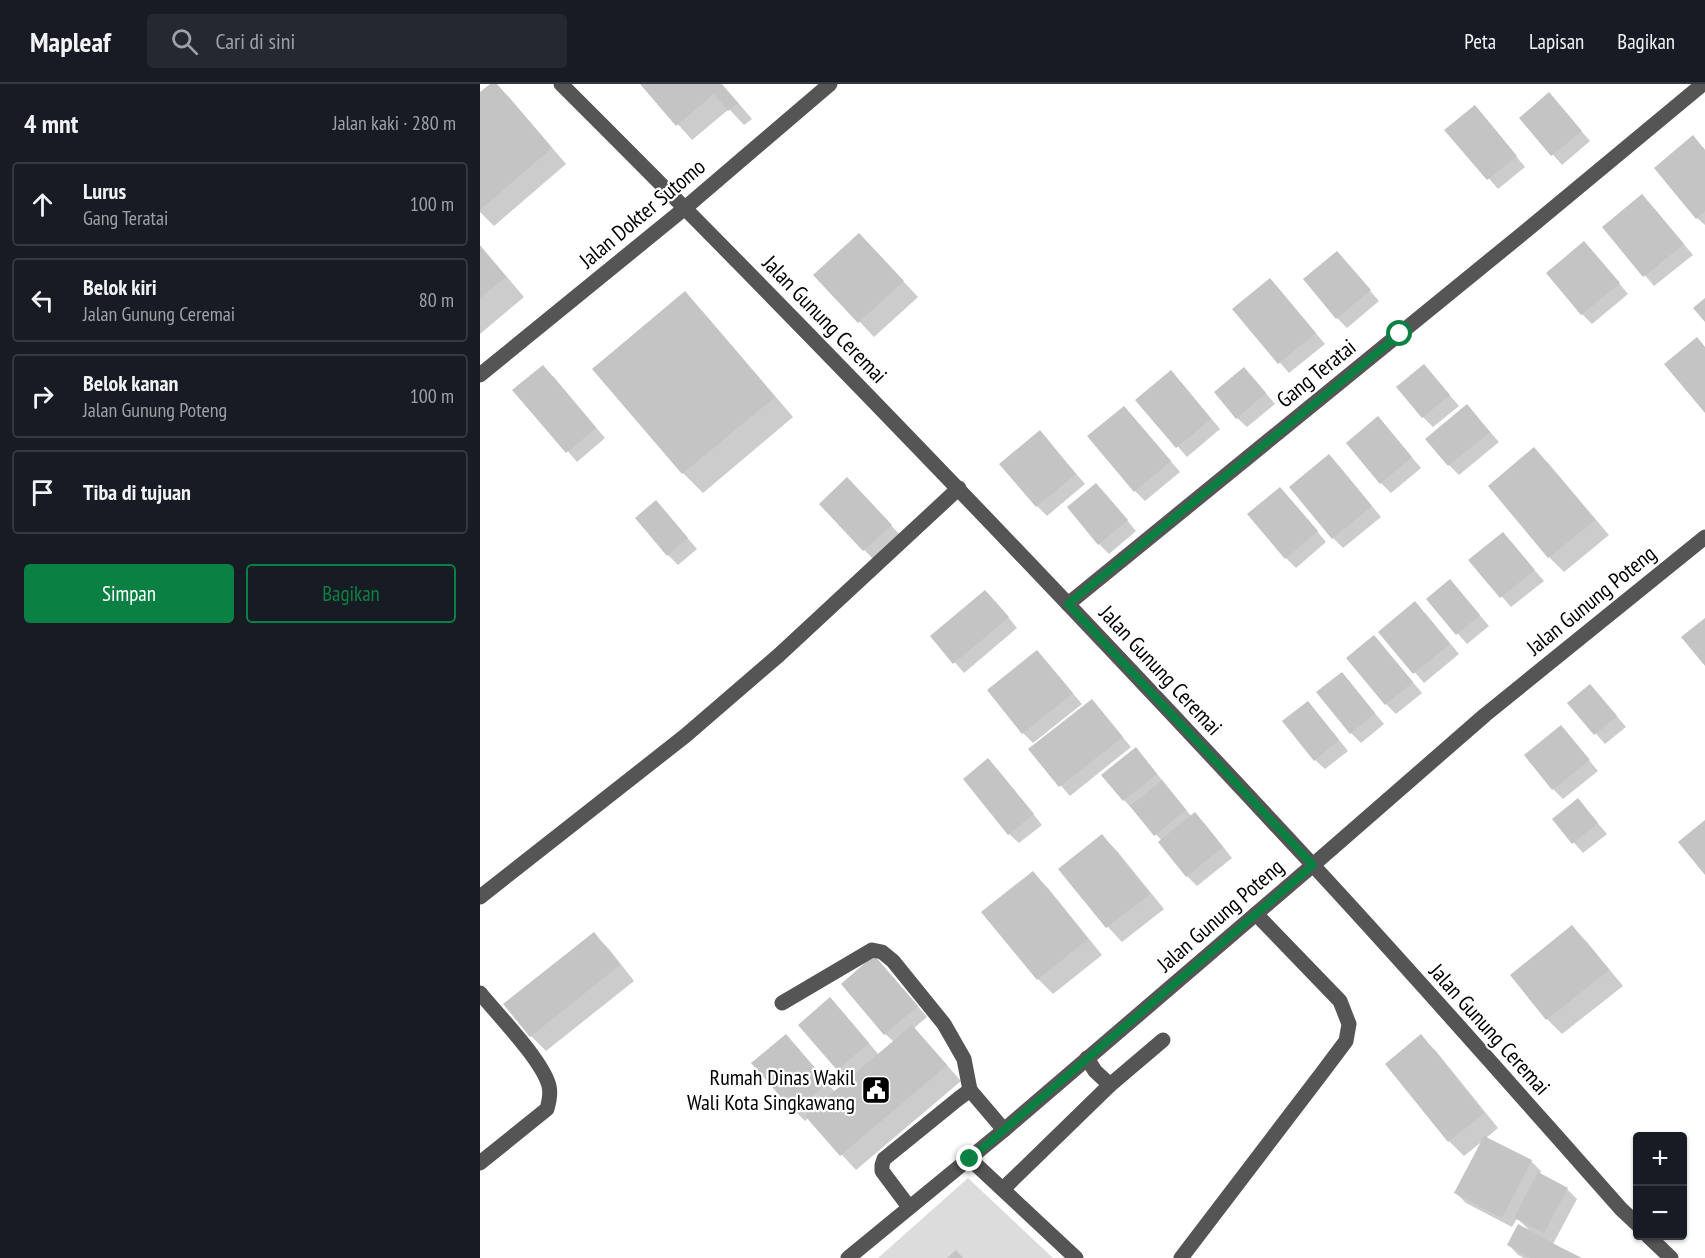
<!DOCTYPE html>
<html lang="id">
<meta charset="utf-8">
<style>
:root{--surface:#171b24;--page:#242831;--text:#f1f3f6;--muted:#9ea1a6;--line:#363941;--accent:#0b8043}
body{margin:0;font-family:"PT Sans Narrow",sans-serif;background:var(--page);color:var(--text)}
.controls{position:absolute;right:18px;bottom:18px;display:grid;overflow:hidden;border-radius:6px;box-shadow:0 2px 4px #0004}
.controls button{width:54px;height:54px;display:grid;place-items:center;padding:0;border:0;border-bottom:2px solid var(--line);background:var(--surface);color:var(--text);font:30px sans-serif}
.stop{position:absolute;width:18px;height:18px;margin:-14px;border:4px solid #0b8043;border-radius:50%;background:#fff}
.stop.end{background:#0b8043;border-color:#fff;box-shadow:0 2px 6px #0008}
.list{margin:0;padding:0;list-style:none}
h2{display:flex;justify-content:space-between;align-items:center;height:78px;margin:0;padding:0 24px;font-size:26px}
h2 small{font-size:20px;font-weight:400;color:var(--muted)}
.list li{display:grid;grid-template-columns:39px 1fr auto;gap:18px;align-items:center;box-sizing:border-box;height:84px;margin:0 12px 12px;padding:0 12px;border:2px solid var(--line);border-radius:6px}
.list b{display:block;font-size:22px;white-space:nowrap}
.list p{margin:0;font-size:20px;white-space:nowrap;color:var(--muted)}
.list em{font-size:20px;font-style:normal;color:var(--muted)}
.actions{display:flex;gap:12px;padding:18px 24px}
.actions a{flex:1;padding:14px 0;border:2px solid var(--accent);border-radius:6px;text-align:center;font-size:21px;color:var(--accent)}
.actions .main{background:var(--accent);color:#fff}
.icon{flex:none;width:33px;height:33px;fill:none;stroke:currentColor;stroke-width:2;stroke-linecap:round;stroke-linejoin:round}
.map{position:relative;flex:none;width:1225px;height:1174px;overflow:hidden}
header{display:flex;align-items:center;gap:36px;box-sizing:border-box;height:84px;padding:0 30px;background:var(--surface);border-bottom:2px solid var(--line)}
header strong{font-size:28px}
nav{display:flex;gap:33px;margin-inline-start:auto;font-size:21px}
.search{width:420px;height:54px;background:var(--page);display:flex;align-items:center;gap:15px;box-sizing:border-box;padding:0 21px;border-radius:6px;color:var(--muted);font-size:22px}
main{display:flex}
aside{flex:1;background:var(--surface)}
.map>svg:first-child{display:block}
.green{fill:#dcdcdc}
.shadow{fill:#0003}
.building{fill:#c4c4c4}
.lines{fill:none;stroke-linecap:round;stroke-linejoin:round}
.minor{stroke:#555;stroke-width:15}
.route{stroke:#0b8043;stroke-width:8}
.labels{text-anchor:middle;dominant-baseline:central;stroke-width:4.5;stroke-linejoin:round;paint-order:stroke}
.street-label{font-size:22px;fill:#000;stroke:#fff}
.poi-label{font-size:22px;fill:#000;stroke:#fff;text-anchor:end}
</style>
<header>
<strong>Mapleaf</strong>
<div class="search"><svg class="icon" aria-label="search" viewBox="0 0 24 24"><circle cx="10" cy="10" r="6"/><path d="M15 15l6 6"/></svg>Cari di sini</div>
<nav><a>Peta</a><a>Lapisan</a><a>Bagikan</a></nav>
</header>
<main>
<aside>
<h2>4 mnt<small>Jalan kaki · 280 m</small></h2>
<ul class="list">
<li><svg class="icon" aria-label="ahead" viewBox="0 0 24 24"><path d="M12 20V5M6 11l6-6 6 6"/></svg><div><b>Lurus</b><p>Gang Teratai</p></div><em>100 m</em></li>
<li><svg class="icon" aria-label="left" viewBox="0 0 24 24"><path d="M17 20v-9H6M10 6l-5 5 5 5"/></svg><div><b>Belok kiri</b><p>Jalan Gunung Ceremai</p></div><em>80 m</em></li>
<li><svg class="icon" aria-label="right" viewBox="0 0 24 24"><path d="M7 20v-9h11M14 6l5 5-5 5"/></svg><div><b>Belok kanan</b><p>Jalan Gunung Poteng</p></div><em>100 m</em></li>
<li><svg class="icon" aria-label="arrive" viewBox="0 0 24 24"><path d="M6 21V4h12l-3 4 3 4H6"/></svg><div><b>Tiba di tujuan</b></div></li>
</ul>
<div class="actions"><a class="main">Simpan</a><a>Bagikan</a></div>
</aside>
<div class="map">
<svg width="1225" height="1174" viewBox="0 0 1225 1174">
<rect width="100%" height="100%" fill="#fff"/>
<path class="green" d="M488 1094 573 1174H398Z"/>
<g class="shadow">
<path d="M12 0H15L29 13 86 80 14 142 0 128V10Z"/>
<path d="M162 0H242L272 35 264 41 249 25 212 56Z"/>
<path d="M1069 10 1110 57 1082 81 1041 34Z"/>
<path d="M1004 33 1045 83 1018 105 967 46Z"/>
<path d="M1223 63 1225 66V141L1217 134Z"/>
<path d="M1172 122 1213 171 1174 202 1124 143Z"/>
<path d="M0 161 44 213 0 250Z"/>
<path d="M394 166 438 213 394 253 336 191Z"/>
<path d="M857 169 899 217 867 244 857 234Z"/>
<path d="M1114 169 1148 210 1112 240 1102 230Z"/>
<path d="M790 196 845 260 809 289 754 225Z"/>
<path d="M205 209 224 229 313 333 223 409 203 389 114 285Z"/>
<path d="M944 282 979 322 953 343 943 333Z"/>
<path d="M73 292 125 354 97 378 35 306Z"/>
<path d="M774 295 795 320 767 343 757 334Z"/>
<path d="M701 298 740 345 707 373 657 316Z"/>
<path d="M987 322 1019 358 979 391 969 381Z"/>
<path d="M654 334 700 388 665 417 655 407Z"/>
<path d="M898 334 941 384 911 409 901 399Z"/>
<path d="M560 348 605 400 567 432 557 422Z"/>
<path d="M1054 365 1069 380 1129 451 1084 488 1069 473 1010 402Z"/>
<path d="M859 382 901 433 863 464 853 454Z"/>
<path d="M377 405 421 452 394 476 341 420Z"/>
<path d="M626 411 656 447 629 470 619 460Z"/>
<path d="M810 415 846 458 816 484 806 474Z"/>
<path d="M185 428 217 465 198 481 188 471Z"/>
<path d="M1023 450 1064 497 1031 523 990 476Z"/>
<path d="M979 507 1009 542 987 560 948 515Z"/>
<path d="M515 517 537 544 484 589 452 552Z"/>
<path d="M945 529 979 570 944 599 900 548Z"/>
<path d="M903 563 942 609 916 630 906 620Z"/>
<path d="M557 568 602 620 553 659 543 649Z"/>
<path d="M862 590 904 640 881 659 871 649Z"/>
<path d="M1120 612 1146 643 1125 660 1089 619Z"/>
<path d="M612 617 651 663 590 712 550 666Z"/>
<path d="M837 629 868 667 845 685 835 676Z"/>
<path d="M1081 643 1118 687 1083 715 1073 705Z"/>
<path d="M665 675 712 733 725 740 752 774 717 802 707 792 682 757 644 716Z"/>
<path d="M508 676 518 686 562 741 539 759 529 750Z"/>
<path d="M1098 716 1127 750 1103 769 1074 736Z"/>
<path d="M622 752 637 767 684 825 642 858 628 843 580 785Z"/>
<path d="M553 789 568 804 622 871 573 910 558 895Z"/>
<path d="M1092 843 1107 858 1143 902 1082 950 1067 935 1032 891Z"/>
<path d="M114 850 129 865 154 897 66 967 51 952Z"/>
<path d="M404 883 447 933 434 944 481 997 376 1086 328 1034 325 1037 315 1027V962L355 1008 369 996 358 985 360 925 399 971 414 958 405 950Z"/>
<path d="M941 952 956 967 1018 1044 1006 1054 1051 1077 1061 1087 1059 1091 1087 1105 1097 1115 1073 1160 1099 1174H1044L1038 1171 1029 1161 1049 1146 1037 1134 1032 1143 986 1119 976 1109 1004 1056 984 1072 969 1057Z"/>
</g>
<g class="building">
<path d="M10 0H17L72 64 0 126V8Z"/>
<path d="M160 0H241L258 19 248 27 234 10 196 42Z"/>
<path d="M1069 8 1102 47 1071 72 1039 34Z"/>
<path d="M995 21 1037 72 1007 96 964 46Z"/>
<path d="M1213 51 1225 66V127L1216 135 1174 84Z"/>
<path d="M1162 110 1204 160 1163 193 1122 143Z"/>
<path d="M379 149 424 197 378 239 333 191Z"/>
<path d="M1104 157 1140 199 1101 231 1066 189Z"/>
<path d="M0 163 26 193 0 214Z"/>
<path d="M857 167 891 206 856 235 823 195Z"/>
<path d="M790 194 836 249 798 280 752 225Z"/>
<path d="M205 207 295 313 202 390 112 285Z"/>
<path d="M1225 214V238L1213 224Z"/>
<path d="M1217 253 1225 263V329L1184 280Z"/>
<path d="M944 280 970 311 942 334 916 303Z"/>
<path d="M63 281 116 344 86 369 32 306Z"/>
<path d="M764 283 786 309 756 335 734 308Z"/>
<path d="M691 286 731 335 696 364 655 316Z"/>
<path d="M987 320 1010 348 968 382 945 355Z"/>
<path d="M644 322 691 377 654 408 607 352Z"/>
<path d="M898 332 932 373 900 400 866 359Z"/>
<path d="M560 346 596 390 556 423 519 380Z"/>
<path d="M1054 363 1115 436 1068 474 1008 402Z"/>
<path d="M849 370 892 422 852 455 809 403Z"/>
<path d="M367 393 412 441 383 467 339 420Z"/>
<path d="M616 399 648 436 618 461 587 423Z"/>
<path d="M800 403 838 447 805 475 767 430Z"/>
<path d="M176 416 208 454 187 472 155 434Z"/>
<path d="M1023 448 1055 486 1020 514 988 476Z"/>
<path d="M970 495 1000 531 976 551 946 515Z"/>
<path d="M505 506 529 533 473 580 450 552Z"/>
<path d="M935 517 970 560 933 590 898 548Z"/>
<path d="M1225 534V582L1201 553Z"/>
<path d="M894 551 933 598 905 621 866 574Z"/>
<path d="M557 566 593 609 542 650 507 606Z"/>
<path d="M862 588 895 629 870 650 836 608Z"/>
<path d="M1110 600 1137 632 1114 651 1087 619Z"/>
<path d="M612 615 643 653 579 703 548 665Z"/>
<path d="M828 617 859 656 834 677 802 637Z"/>
<path d="M1081 641 1110 676 1072 706 1044 671Z"/>
<path d="M656 663 677 690 643 717 621 691Z"/>
<path d="M508 674 554 730 528 751 483 695Z"/>
<path d="M682 696 706 726 674 752 650 722Z"/>
<path d="M1098 714 1118 739 1092 760 1072 735Z"/>
<path d="M715 728 743 763 706 793 678 758Z"/>
<path d="M1225 736V791L1198 758Z"/>
<path d="M622 750 670 810 626 844 578 785Z"/>
<path d="M553 787 608 855 557 896 501 828Z"/>
<path d="M1092 841 1129 886 1066 936 1030 891Z"/>
<path d="M114 848 140 881 50 953 23 920Z"/>
<path d="M394 871 438 922 404 951 361 900Z"/>
<path d="M350 913 389 959 357 986 318 941Z"/>
<path d="M432 941 467 981 360 1072 325 1032Z"/>
<path d="M306 950 348 999 314 1028 271 979Z"/>
<path d="M941 950 1004 1029 968 1058 905 980Z"/>
<path d="M1004 1052 1052 1076 1022 1134 974 1109Z"/>
<path d="M1058 1088 1088 1104 1064 1149 1034 1134Z"/>
<path d="M1038 1140 1078 1162 1102 1174H1050L1027 1161Z"/>
<path d="M476 1166 483 1174H467Z"/>
</g>
<g class="lines">
<g class="minor">
<path d="M81 0C336 254 585 514 830 778 936 892 1038 1009 1141 1125L1158 1141"/>
<path d="M0 291 205 124 350 0"/>
<path d="M588 520 1047 146 1223 0"/>
<path d="M0 813 205 652 299 571 479 404"/>
<path d="M0 909C18 931 63 977 69 1002 71 1010 69 1018 67 1025L0 1079"/>
<path d="M302 919 392 866 402 868 413 877 464 940 484 975 490 1006"/>
<path d="M607 974 615 987 630 1001 683 956"/>
<path d="M490 1075 596 1174"/>
<path d="M523 1105 630 1001"/>
<path d="M429 1123 402 1087V1081L404 1075 478 1015 490 1006 524 1046"/>
<path d="M1168 1152 1191 1174"/>
<path d="M368 1174 524 1046 833 781 1005 631 1225 453"/>
<path d="M701 1174 842 989 866 957 869 940 860 917 776 830"/>
</g>
</g>
<g class="lines">
<path class="route" d="M490 1075 833 781 588 520 920 250"/>
</g>
<defs>
<g id="civic-square" transform="scale(1.5)"><rect x="-9" y="-9" width="18" height="18" rx="4" fill="#000" stroke="#fff"/><path d="M-.6-6.5H3V-4.5H.6V-3L4-1V1h2V6H-6V1h2V-1L-.6-3ZM-1.2 2.5V6h2.4V2.5Z" fill="#fff"/></g>
</defs>
<g fill-rule="evenodd">
<use href="#civic-square" x="396" y="1006"/>
</g>
<g class="labels">
<g class="street-label">
<text transform="translate(162 129) rotate(-40)">Jalan Dokter Sutomo</text>
<text transform="translate(345 235) rotate(46)">Jalan Gunung Ceremai</text>
<text transform="translate(836 289) rotate(-39)">Gang Teratai</text>
<text transform="translate(1111 516) rotate(-39)">Jalan Gunung Poteng</text>
<text transform="translate(681 586) rotate(47)">Jalan Gunung Ceremai</text>
<text transform="translate(740 831) rotate(-41)">Jalan Gunung Poteng</text>
<text transform="translate(1010 945) rotate(48)">Jalan Gunung Ceremai</text>
</g>
<g class="poi-label">
<text x="375" y="993">Rumah Dinas Wakil<tspan x="375" dy="25">Wali Kota Singkawang</tspan></text>
</g>
</g>
</svg>
<div class="controls">
<button>+</button>
<button>−</button>
</div>
<div class="stop" style="left:920px;top:250px"></div>
<div class="stop end" style="left:490px;top:1075px"></div>
</div>
</main>
